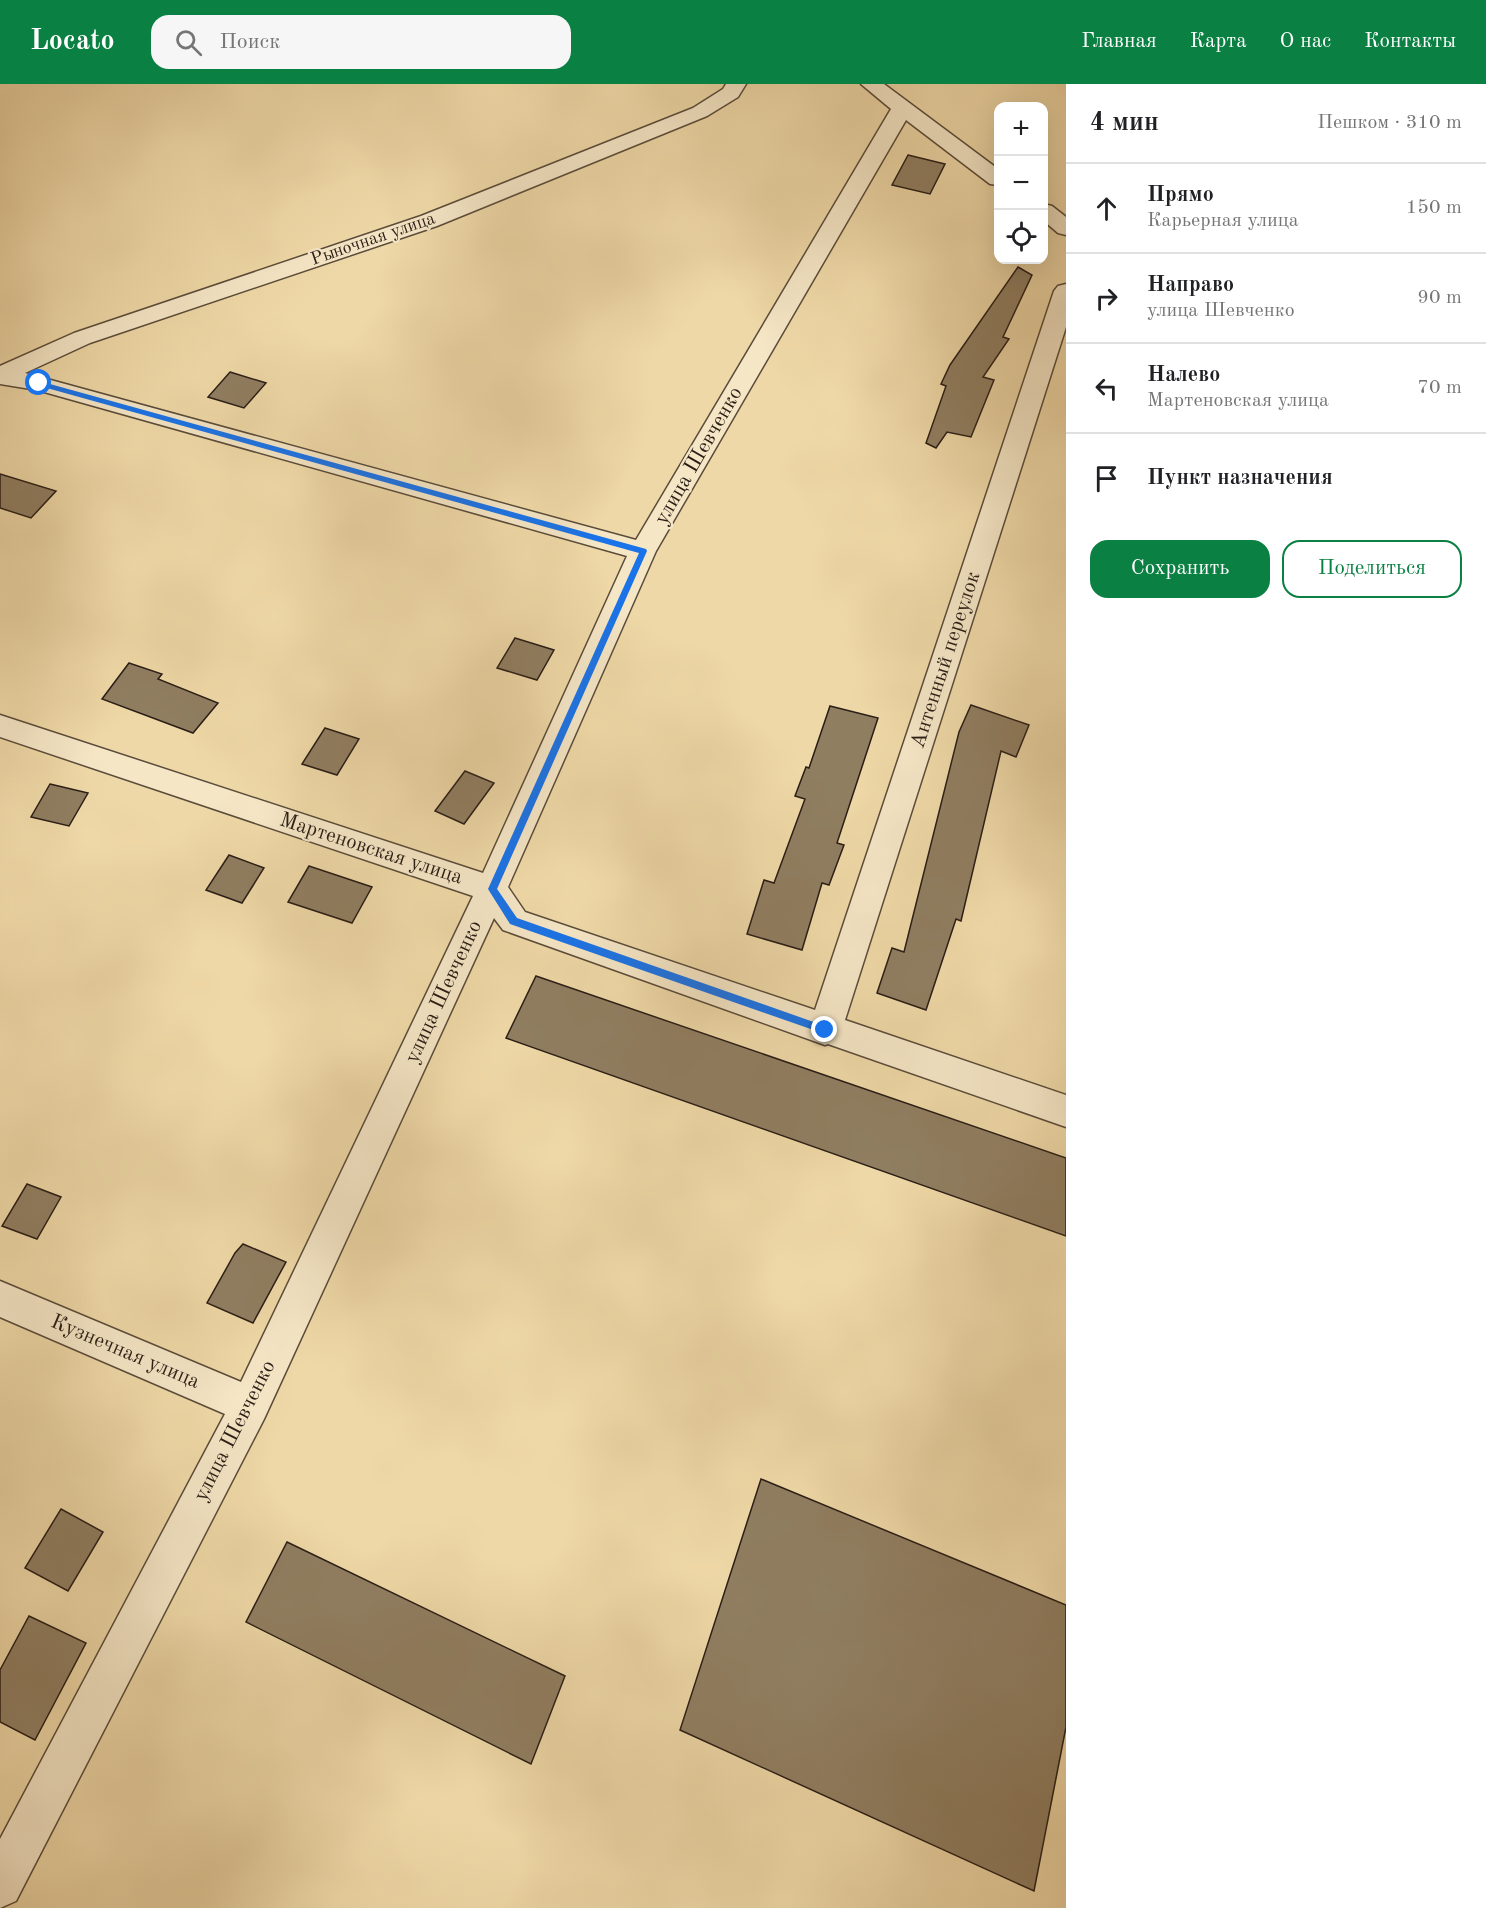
<!DOCTYPE html>
<html lang="ru">
<meta charset="utf-8">
<style>
:root{--surface:#fff;--page:#f6f6f6;--text:#202124;--muted:#757577;--line:#e0e0e0;--accent:#0b8043}
body{margin:0;font-family:"Old Standard TT",serif;background:var(--page);color:var(--text)}
.controls{position:absolute;right:18px;top:18px;display:grid;overflow:hidden;border-radius:12px;box-shadow:0 6px 24px #0002}
.controls button{width:54px;height:54px;display:grid;place-items:center;padding:0;border:0;border-bottom:2px solid var(--line);background:var(--surface);color:var(--text);font:30px sans-serif}
.stop{position:absolute;width:18px;height:18px;margin:-14px;border:4px solid #1a73e8;border-radius:50%;background:#fff}
.stop.end{background:#1a73e8;border-color:#fff;box-shadow:0 2px 6px #0008}
.list{margin:0;padding:0;list-style:none}
h2{display:flex;justify-content:space-between;align-items:center;height:78px;margin:0;padding:0 24px;font-size:26px}
h2 small{font-size:20px;font-weight:400;color:var(--muted)}
.list li{display:grid;grid-template-columns:39px 1fr auto;gap:18px;align-items:center;box-sizing:border-box;height:90px;padding:0 24px;border-top:2px solid var(--line)}
.list b{display:block;font-size:22px;white-space:nowrap}
.list p{margin:0;font-size:20px;white-space:nowrap;color:var(--muted)}
.list em{font-size:20px;font-style:normal;color:var(--muted)}
.actions{display:flex;gap:12px;padding:18px 24px}
.actions a{flex:1;padding:14px 0;border:2px solid var(--accent);border-radius:18px;text-align:center;font-size:21px;color:var(--accent)}
.actions .main{background:var(--accent);color:#fff}
.icon{flex:none;width:33px;height:33px;fill:none;stroke:currentColor;stroke-width:2;stroke-linecap:round;stroke-linejoin:round}
.map{position:relative;flex:none;width:1066px;height:1824px;overflow:hidden}
header{display:flex;align-items:center;gap:36px;box-sizing:border-box;height:84px;padding:0 30px;background:var(--accent);color:#fff}
header strong{font-size:28px}
nav{display:flex;gap:33px;margin-inline-start:auto;font-size:21px}
.search{width:420px;height:54px;background:var(--page);display:flex;align-items:center;gap:15px;box-sizing:border-box;padding:0 21px;border-radius:18px;color:var(--muted);font-size:22px}
main{display:flex}
aside{flex:1;background:var(--surface)}
.map>svg:first-child{display:block}
.building{fill:#907e61;stroke:#291d16;stroke-width:1.5}
.lines{fill:none;stroke-linecap:round;stroke-linejoin:round}
.minor-casing{stroke:#5a4c3a;stroke-width:3}
.minor{fill:#f5e6c6;fill-rule:evenodd}
.route{fill:#1a73e8}
.labels{text-anchor:middle;dominant-baseline:central;stroke-width:4.5;stroke-linejoin:round;paint-order:stroke}
.far-street-label{font-size:18px;fill:#291d16;stroke:#f5e6c6}
.street-label{font-size:21px;fill:#291d16;stroke:#f5e6c6}
</style>
<header>
<strong>Locato</strong>
<div class="search"><svg class="icon" aria-label="search" viewBox="0 0 24 24"><circle cx="10" cy="10" r="6"/><path d="M15 15l6 6"/></svg>Поиск</div>
<nav><a>Главная</a><a>Карта</a><a>О нас</a><a>Контакты</a></nav>
</header>
<main>
<div class="map">
<svg width="1066" height="1824" viewBox="0 0 1066 1824">
<rect width="100%" height="100%" fill="#efd8a7"/>
<filter id="stains"><feTurbulence type="fractalNoise" baseFrequency=".00333" numOctaves="4"/><feColorMatrix values="0 0 0 0 .2 0 0 0 0 .09 0 0 0 0 .02 0 0 0 .5 -.17"/></filter>
<radialGradient id="worn" r=".72"><stop offset=".6" stop-color="#630" stop-opacity="0"/><stop offset="1" stop-color="#630" stop-opacity=".3"/></radialGradient>
<g class="building">
<path d="M908 71 945 80 930 110 892 101Z"/>
<path d="M1018 183 1032 191 1003 253 1009 255 983 293 994 296 971 353 947 348 936 364 926 359 946 302 941 300 950 281Z"/>
<path d="M230 288 266 299 244 324 208 313Z"/>
<path d="M0 390 56 407 31 434 0 424Z"/>
<path d="M515 554 554 566 537 596 497 584Z"/>
<path d="M129 579 162 590 158 595 218 619 193 649 102 615Z"/>
<path d="M971 621 1029 641 1016 673 1001 667 961 837 956 835 926 926 877 909 892 864 904 868 959 648Z"/>
<path d="M830 622 878 634 837 759 844 761 829 801 822 799 802 866 747 850 764 796 774 799 805 715 795 712 806 683 809 684Z"/>
<path d="M325 644 359 655 337 691 302 680Z"/>
<path d="M465 687 494 699 464 740 435 727Z"/>
<path d="M50 700 88 709 69 742 31 733Z"/>
<path d="M229 771 264 784 242 819 206 806Z"/>
<path d="M309 782 372 803 352 839 288 818Z"/>
<path d="M536 892 1066 1074V1152L506 954Z"/>
<path d="M27 1100 61 1113 37 1155 2 1142Z"/>
<path d="M243 1160 286 1178 253 1239 207 1219 235 1169Z"/>
<path d="M761 1395 1066 1521V1643L1034 1807 680 1646Z"/>
<path d="M61 1425 103 1448 68 1507 25 1484Z"/>
<path d="M287 1458 565 1592 531 1680 246 1538Z"/>
<path d="M29 1532 86 1559 35 1656 0 1638V1586Z"/>
</g>
<g class="lines">
<g class="minor-casing">
<g id="minor">
<path d="M726 0H746L738 13 707 32 437 142 90 259 25 289 636 456 891 25 861 0H884L998 85V101L990 100 906 36 656 467 508 803 525 828 815 926 1054 207 1058 202 1066 200V243L845 936 1066 1011V1043L828 960 825 961 503 846 494 834 264 1335 16 1817 0 1824V1755L225 1330 0 1233V1197L241 1298 473 812 0 653V631L483 789 627 472 37 306 0 300V282L74 249 421 132 693 24 723 5Z"/>
<path d="M1044 120 1052 122 1066 133V151L1058 149 1044 137Z"/>
</g>
</g>
<use href="#minor" class="minor"/>
</g>
<path class="route" d="M39 297 646 465 647 467 497 805 517 834 828 943V949L825 950 510 840 488 805 639 469 36 301Z"/>
<g class="labels">
<g class="far-street-label">
<text transform="translate(373 155) rotate(-19)">Рыночная улица</text>
</g>
<g class="street-label">
<text transform="translate(699 372) rotate(-60)">улица Шевченко</text>
<text transform="translate(946 576) rotate(-72)">Антенный переулок</text>
<text transform="translate(371 765) rotate(18)">Мартеновская улица</text>
<text transform="translate(444 908) rotate(-65)">улица Шевченко</text>
<text transform="translate(125 1268) rotate(23)">Кузнечная улица</text>
<text transform="translate(235 1347) rotate(-63)">улица Шевченко</text>
</g>
</g>
<rect width="100%" height="100%" filter="url(#stains)"/>
<rect width="100%" height="100%" fill="url(#worn)"/>
</svg>
<div class="controls">
<button>+</button>
<button>−</button>
<button><svg class="icon" aria-label="locate" viewBox="0 0 24 24"><circle cx="12" cy="12" r="6"/><path d="M12 2v4M12 18v4M2 12h4M18 12h4"/></svg></button>
</div>
<div class="stop" style="left:39px;top:299px"></div>
<div class="stop end" style="left:825px;top:946px"></div>
</div>
<aside>
<h2>4 мин<small>Пешком · 310 m</small></h2>
<ul class="list">
<li><svg class="icon" aria-label="ahead" viewBox="0 0 24 24"><path d="M12 20V5M6 11l6-6 6 6"/></svg><div><b>Прямо</b><p>Карьерная улица</p></div><em>150 m</em></li>
<li><svg class="icon" aria-label="right" viewBox="0 0 24 24"><path d="M7 20v-9h11M14 6l5 5-5 5"/></svg><div><b>Направо</b><p>улица Шевченко</p></div><em>90 m</em></li>
<li><svg class="icon" aria-label="left" viewBox="0 0 24 24"><path d="M17 20v-9H6M10 6l-5 5 5 5"/></svg><div><b>Налево</b><p>Мартеновская улица</p></div><em>70 m</em></li>
<li><svg class="icon" aria-label="arrive" viewBox="0 0 24 24"><path d="M6 21V4h12l-3 4 3 4H6"/></svg><div><b>Пункт назначения</b></div></li>
</ul>
<div class="actions"><a class="main">Сохранить</a><a>Поделиться</a></div>
</aside>
</main>
